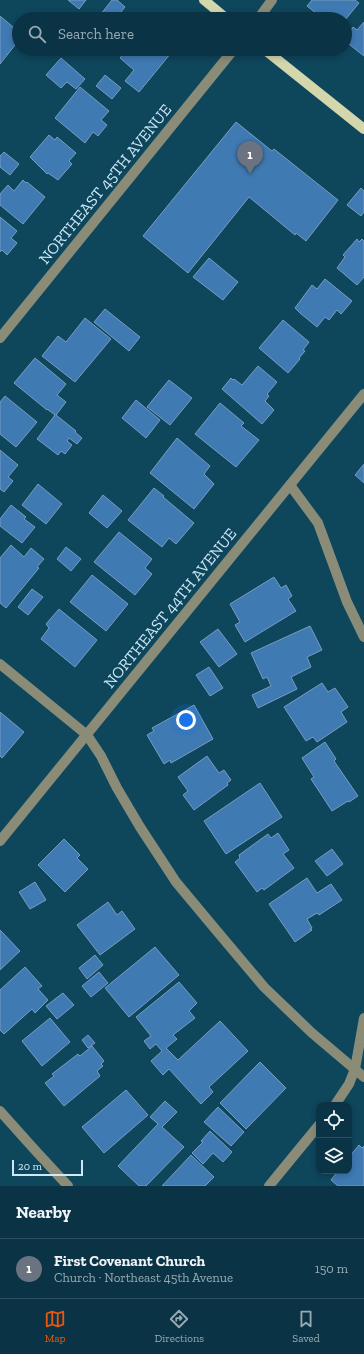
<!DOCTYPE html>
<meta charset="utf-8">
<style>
:root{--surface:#0a3445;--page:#133c4c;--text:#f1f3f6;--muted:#99aab3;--line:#2a4f5e;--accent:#ea580c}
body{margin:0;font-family:"Zilla Slab",serif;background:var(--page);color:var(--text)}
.controls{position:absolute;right:12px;bottom:12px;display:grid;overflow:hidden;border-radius:8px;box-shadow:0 2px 6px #0003}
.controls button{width:36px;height:36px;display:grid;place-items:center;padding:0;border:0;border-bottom:1px solid var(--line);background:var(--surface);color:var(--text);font:20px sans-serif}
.scale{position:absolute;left:12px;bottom:10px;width:71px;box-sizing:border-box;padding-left:4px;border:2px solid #cee8f6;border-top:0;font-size:11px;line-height:14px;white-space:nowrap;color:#cee8f6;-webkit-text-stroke:3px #0e465c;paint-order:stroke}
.you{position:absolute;left:186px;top:720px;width:14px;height:14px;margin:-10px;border:3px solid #fff;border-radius:50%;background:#1a73e8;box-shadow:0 0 0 6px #1a73e833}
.badge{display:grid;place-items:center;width:26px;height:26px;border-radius:50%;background:var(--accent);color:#fff;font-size:13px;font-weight:700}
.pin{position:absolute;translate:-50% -33px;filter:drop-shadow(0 1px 2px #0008)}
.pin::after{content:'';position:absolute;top:21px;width:14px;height:12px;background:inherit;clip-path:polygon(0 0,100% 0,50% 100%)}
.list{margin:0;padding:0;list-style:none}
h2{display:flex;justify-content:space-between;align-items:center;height:52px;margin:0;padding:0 16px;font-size:17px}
h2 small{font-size:13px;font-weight:400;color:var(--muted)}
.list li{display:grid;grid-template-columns:26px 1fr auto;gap:12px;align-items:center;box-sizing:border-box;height:60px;padding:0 16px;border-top:1px solid var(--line)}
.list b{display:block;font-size:15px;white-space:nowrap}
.list p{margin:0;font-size:13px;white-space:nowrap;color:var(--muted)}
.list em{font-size:13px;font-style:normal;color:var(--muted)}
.icon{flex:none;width:22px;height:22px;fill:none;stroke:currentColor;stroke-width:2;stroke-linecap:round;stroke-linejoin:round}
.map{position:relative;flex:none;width:364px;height:1186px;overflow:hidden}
.search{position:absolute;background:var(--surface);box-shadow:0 2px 6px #0003;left:12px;right:12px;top:12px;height:44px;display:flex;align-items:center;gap:10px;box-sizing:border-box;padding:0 14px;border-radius:22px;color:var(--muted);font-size:15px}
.sheet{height:112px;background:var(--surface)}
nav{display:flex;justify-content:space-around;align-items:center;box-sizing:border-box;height:56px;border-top:1px solid var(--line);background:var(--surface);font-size:11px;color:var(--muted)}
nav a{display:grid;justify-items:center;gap:2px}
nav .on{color:var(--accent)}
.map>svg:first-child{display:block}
.building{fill:#3f7ab3;stroke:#799cc1}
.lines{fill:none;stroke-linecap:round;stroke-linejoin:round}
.minor{stroke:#8a8c77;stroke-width:10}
.major{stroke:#d4d6ab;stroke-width:10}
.labels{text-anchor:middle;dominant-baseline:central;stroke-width:3.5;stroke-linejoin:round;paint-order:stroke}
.street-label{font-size:16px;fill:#cee8f6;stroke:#0e465c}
</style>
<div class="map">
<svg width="364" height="1186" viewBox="0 0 364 1186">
<rect width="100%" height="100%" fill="#0e465c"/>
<g class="building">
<path d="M68 0H86L79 9Z"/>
<path d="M112 0H117L125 7 121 12 129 19H97Z"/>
<path d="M312 0H355L359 3 345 20V19H318L315 17 317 14 307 6Z"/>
<path d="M0 16 19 32V40L0 64Z"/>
<path d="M364 22V56L345 41V38L353 27 357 30Z"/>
<path d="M98 49H112L106 56Z"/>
<path d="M127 49H166L171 53 139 92 125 81 134 70 120 58Z"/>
<path d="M61 58 85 79 76 89 67 82 61 88 46 75Z"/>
<path d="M105 75 121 88 112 99 96 86Z"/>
<path d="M80 87 109 111 101 120 107 125 98 136 93 132 85 143 55 118Z"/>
<path d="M236 122 272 151 274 149 338 200 306 241 296 233 295 235 249 197 188 273 143 236Z"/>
<path d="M49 135 55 140 57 137 76 153 69 161 72 164 58 180 48 173 47 174 30 157Z"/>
<path d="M4 152 19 164 10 175 0 167V156Z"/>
<path d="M23 180 26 183 27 182 45 197 23 224 0 205V194L8 185 14 191Z"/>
<path d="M361 188 364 191V212L361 216 347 205Z"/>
<path d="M0 217 17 231 11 238 17 243 7 255 2 250 0 252Z"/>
<path d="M357 239 359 242 362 239 364 241V277L357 285 337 268 345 257 343 255Z"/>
<path d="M209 258 238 282 223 300 193 277Z"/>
<path d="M325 279 352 301 341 314 337 310 329 320 325 317 317 327 300 313 295 308 312 285 317 289Z"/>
<path d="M105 309 140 337 129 351 94 322Z"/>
<path d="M85 318 111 339 75 382 42 356 58 336 66 342Z"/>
<path d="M283 320 309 342 303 350 305 351 299 358 300 359 288 373 259 348Z"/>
<path d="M35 358 66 384 57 395 66 402 56 415 76 431 75 432 82 438 77 444 69 438 67 441 72 445 65 454 61 451 58 455 37 439 55 415 47 409V410L14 383Z"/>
<path d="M258 366 277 382 267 394 269 396 265 401 274 410 262 424 222 389 231 378 233 380 234 379 242 385Z"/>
<path d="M169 380 192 398 170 425 147 407Z"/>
<path d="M5 396 37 422 16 447 0 434V402Z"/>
<path d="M136 400 160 420 146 438 122 418Z"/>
<path d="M220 403 244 423 241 426 259 440 236 467 195 434Z"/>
<path d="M177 438 210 466 204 474 214 484 194 509 150 473Z"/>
<path d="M0 450 18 465 8 477 13 481 4 492 0 489Z"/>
<path d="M364 464V483L355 475Z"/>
<path d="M38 484 62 504 46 524 22 505Z"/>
<path d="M154 488 164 496 163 497 194 523 176 544 169 538 162 547 128 520Z"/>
<path d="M103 495 122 511 107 528 89 513Z"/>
<path d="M11 505 26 517 24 519 35 527 22 543 0 526V519Z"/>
<path d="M119 532 152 559 145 568 152 574 135 595 94 562Z"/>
<path d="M11 545 24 557 31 548 44 559 37 567 39 568 6 608 0 603V558Z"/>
<path d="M66 547 81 559 71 571 57 559Z"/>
<path d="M92 575 128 604 106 631 70 602Z"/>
<path d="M274 577 281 588 286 585 292 596 288 599 296 611 245 642 235 625 240 622 230 604Z"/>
<path d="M32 589 43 597 28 615 18 607Z"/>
<path d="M59 609 97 640 75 667 41 639 49 628 46 624Z"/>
<path d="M310 626 322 650 307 657 311 667 291 677 297 689 258 708 252 695 271 686 267 677 263 679 251 653Z"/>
<path d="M218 629 237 654 219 667 200 642Z"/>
<path d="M209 667 223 688 210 696 196 675Z"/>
<path d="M322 683 328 692 335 688 348 707 341 712 347 722 317 742 313 737 306 741 284 707Z"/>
<path d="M194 705 213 739 171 763 170 760 164 764 147 735 154 731 152 728Z"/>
<path d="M0 712 24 732 2 758 0 756Z"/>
<path d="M325 742 336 759 334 761 358 796 349 802 348 801 332 811 311 779 314 777 302 758Z"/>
<path d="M207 756 219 773 224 770 231 780 227 783 228 785 194 810 183 795 188 791 178 777Z"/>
<path d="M260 783 282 817 226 854 204 821Z"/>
<path d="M278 833 289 850 283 854 294 868 264 890 262 888 257 892 235 862 240 858 239 855 268 834 271 838Z"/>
<path d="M64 839 80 855 77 858 88 869 65 892 38 865Z"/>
<path d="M332 849 343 864 327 876 315 861Z"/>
<path d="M307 878 317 893 331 884 342 900 319 915 317 913 307 919 312 928 310 929 312 930 295 942 269 904Z"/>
<path d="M35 882 46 900 30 909 19 892Z"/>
<path d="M108 902 117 915 122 911 135 929 100 955 77 925Z"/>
<path d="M0 930 20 951 0 970Z"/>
<path d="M155 947 179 975 129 1017 105 988Z"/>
<path d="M95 955 103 965 87 979 79 968Z"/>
<path d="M25 967 42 986 38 989 48 1000 35 1013 32 1009 4 1034 0 1030V990Z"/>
<path d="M99 972 108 983 91 997 82 986Z"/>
<path d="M179 982 197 1003 189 1011 195 1018 173 1035 177 1039 166 1048 178 1060 220 1021 248 1051 209 1087 213 1092 201 1104 169 1069 163 1075 151 1061 162 1051 156 1044 150 1049 144 1041 151 1036 136 1017Z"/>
<path d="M63 993 74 1005 57 1019 46 1006Z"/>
<path d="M50 1018 70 1042 42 1066 22 1041Z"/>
<path d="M88 1035 95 1043 88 1048 82 1040Z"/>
<path d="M92 1046 104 1061 101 1064 103 1066 97 1071 100 1076 64 1106 45 1083 54 1076 52 1074 78 1054 80 1056Z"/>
<path d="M260 1062 286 1088 246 1129 220 1103Z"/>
<path d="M126 1090 148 1115 104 1153 82 1127Z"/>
<path d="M165 1101 177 1112 162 1127 184 1147 146 1186H139L118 1166 158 1124 150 1117Z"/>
<path d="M218 1107 244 1132 231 1146 204 1122Z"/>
<path d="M210 1131 232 1152 223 1162 213 1153 203 1164 192 1153 203 1142 201 1141Z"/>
<path d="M359 1145 362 1148 364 1146V1186H338L331 1180 338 1171H349V1157Z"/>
<path d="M191 1155 214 1177 205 1186H162Z"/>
</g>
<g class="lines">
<g class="minor">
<path d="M258 19 272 0"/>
<path d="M0 338 234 49"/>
<path d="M290 485 318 523 347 602 364 637"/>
<path d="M0 664 87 735 101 756 117 788 140 827 176 882 216 930 264 987 312 1033 364 1077"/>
<path d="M0 841 364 394"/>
<path d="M335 1105 349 1084 355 1069 364 1018"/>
<path d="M0 1111 34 1149 68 1186"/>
<path d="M269 1186 319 1125"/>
</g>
<g class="major">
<path d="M204 0 227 19"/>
<path d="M264 49 364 129"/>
</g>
</g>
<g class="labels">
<g class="street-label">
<text transform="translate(105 184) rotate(-51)">NORTHEAST 45TH AVENUE</text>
<text transform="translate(170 608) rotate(-51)">NORTHEAST 44TH AVENUE</text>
</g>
</g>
</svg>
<div class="controls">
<button><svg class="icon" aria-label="locate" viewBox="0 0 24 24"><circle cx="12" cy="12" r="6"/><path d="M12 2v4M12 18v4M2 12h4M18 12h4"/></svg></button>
<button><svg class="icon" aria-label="layers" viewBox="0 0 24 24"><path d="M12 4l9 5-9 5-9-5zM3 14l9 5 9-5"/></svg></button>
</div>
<div class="scale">20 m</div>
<div class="you"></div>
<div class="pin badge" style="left:250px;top:174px;background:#6b7280">1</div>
<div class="search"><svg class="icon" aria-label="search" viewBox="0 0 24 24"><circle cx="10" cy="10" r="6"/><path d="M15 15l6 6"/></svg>Search here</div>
</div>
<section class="sheet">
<h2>Nearby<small></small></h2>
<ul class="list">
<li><span class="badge" style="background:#6b7280">1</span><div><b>First Covenant Church</b><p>Church · Northeast 45th Avenue</p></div><em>150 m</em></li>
</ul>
</section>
<nav>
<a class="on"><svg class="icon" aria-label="map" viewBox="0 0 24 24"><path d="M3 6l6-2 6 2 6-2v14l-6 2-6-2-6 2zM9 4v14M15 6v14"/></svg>Map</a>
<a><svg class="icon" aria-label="directions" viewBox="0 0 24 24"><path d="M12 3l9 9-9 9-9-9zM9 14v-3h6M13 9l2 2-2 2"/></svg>Directions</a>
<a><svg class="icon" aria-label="saved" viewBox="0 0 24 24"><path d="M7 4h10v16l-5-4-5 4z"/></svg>Saved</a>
</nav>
